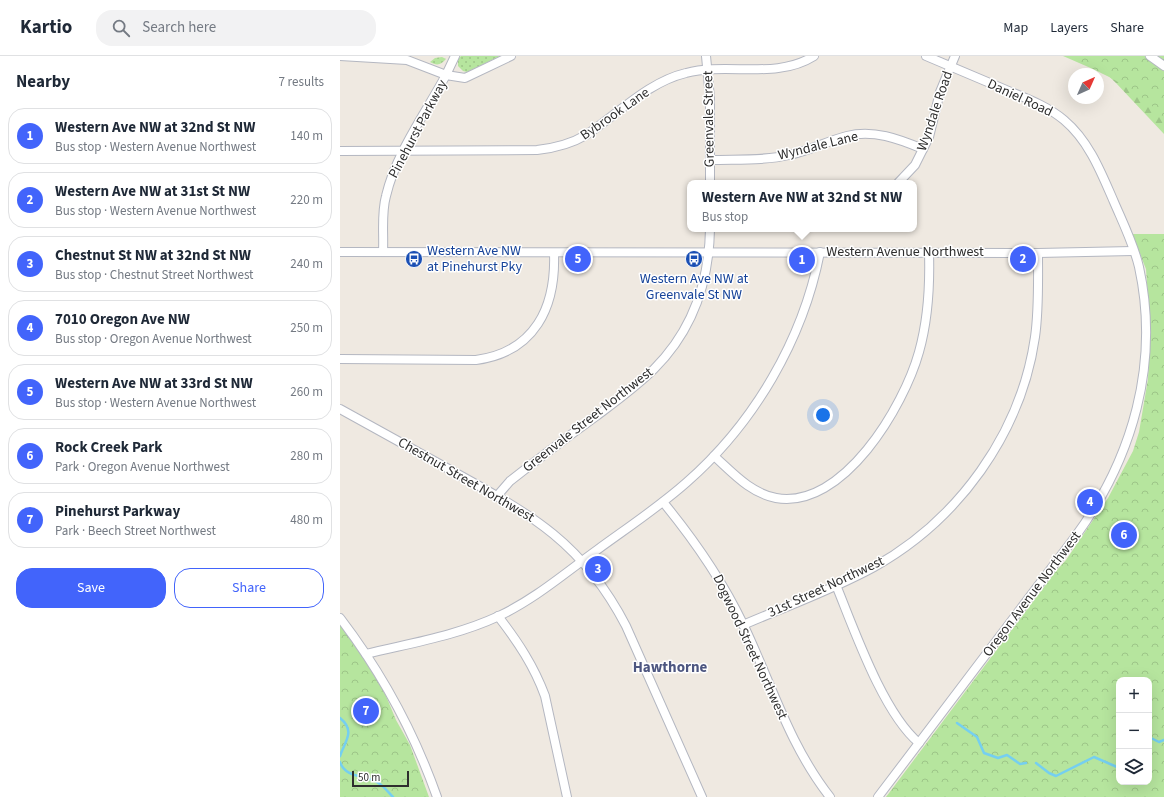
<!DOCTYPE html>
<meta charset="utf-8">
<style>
:root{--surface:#fff;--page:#f2f2f3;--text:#1f2937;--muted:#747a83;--line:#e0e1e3;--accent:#4264fb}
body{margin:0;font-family:"Source Sans 3",sans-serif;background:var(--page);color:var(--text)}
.controls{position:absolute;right:12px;bottom:12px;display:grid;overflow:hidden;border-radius:8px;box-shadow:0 4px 16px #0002}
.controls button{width:36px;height:36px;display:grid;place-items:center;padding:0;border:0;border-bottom:1px solid var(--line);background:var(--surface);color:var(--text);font:20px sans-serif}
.compass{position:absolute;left:728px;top:12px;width:36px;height:36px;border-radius:50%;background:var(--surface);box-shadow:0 4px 16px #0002;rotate:45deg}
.scale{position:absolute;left:12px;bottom:10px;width:57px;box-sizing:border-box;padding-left:4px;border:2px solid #2e2e2e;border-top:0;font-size:11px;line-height:14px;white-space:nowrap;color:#2e2e2e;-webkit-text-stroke:3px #fff;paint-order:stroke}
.you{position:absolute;left:483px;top:359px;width:14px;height:14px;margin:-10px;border:3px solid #fff;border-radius:50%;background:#1a73e8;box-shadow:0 0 0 6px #1a73e833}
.badge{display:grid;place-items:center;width:26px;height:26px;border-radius:50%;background:var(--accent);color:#fff;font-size:13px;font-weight:700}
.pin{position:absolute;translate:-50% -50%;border:2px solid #fff;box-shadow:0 1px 4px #0006}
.popup{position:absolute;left:347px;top:124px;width:230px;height:52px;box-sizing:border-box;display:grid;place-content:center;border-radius:8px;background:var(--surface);filter:drop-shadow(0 1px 3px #0005);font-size:13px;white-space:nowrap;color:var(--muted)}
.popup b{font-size:15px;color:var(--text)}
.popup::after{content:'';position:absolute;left:50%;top:100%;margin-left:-8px;border:8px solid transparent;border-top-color:var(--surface)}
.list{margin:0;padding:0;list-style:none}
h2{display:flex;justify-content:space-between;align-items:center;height:52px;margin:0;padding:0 16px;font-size:17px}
h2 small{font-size:13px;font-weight:400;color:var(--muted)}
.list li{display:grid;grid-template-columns:26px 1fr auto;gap:12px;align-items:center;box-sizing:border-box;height:56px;margin:0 8px 8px;padding:0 8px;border:1px solid var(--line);border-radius:16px}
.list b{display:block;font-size:15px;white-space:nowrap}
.list p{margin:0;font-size:13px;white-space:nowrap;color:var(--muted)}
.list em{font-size:13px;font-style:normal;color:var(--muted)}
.actions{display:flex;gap:8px;padding:12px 16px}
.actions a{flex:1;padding:9px 0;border:1px solid var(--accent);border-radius:16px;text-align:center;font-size:14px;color:var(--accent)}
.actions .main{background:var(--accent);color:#fff}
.icon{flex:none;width:22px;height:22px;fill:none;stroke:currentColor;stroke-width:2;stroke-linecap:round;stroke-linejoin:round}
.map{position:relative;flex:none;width:824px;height:741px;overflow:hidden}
header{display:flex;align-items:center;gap:24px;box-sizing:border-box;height:56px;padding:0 20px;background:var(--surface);border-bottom:1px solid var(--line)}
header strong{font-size:19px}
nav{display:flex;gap:22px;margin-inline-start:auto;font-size:14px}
.search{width:280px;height:36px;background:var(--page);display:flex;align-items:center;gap:10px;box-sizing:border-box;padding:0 14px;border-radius:16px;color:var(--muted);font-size:15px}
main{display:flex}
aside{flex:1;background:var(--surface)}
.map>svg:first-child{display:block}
.grass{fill:url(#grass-dots)}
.forest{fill:url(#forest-firs)}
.park{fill:url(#park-crowns);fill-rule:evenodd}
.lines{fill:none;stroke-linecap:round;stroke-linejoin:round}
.stream{stroke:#75cff0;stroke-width:2.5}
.minor-casing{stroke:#b4b7c1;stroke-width:10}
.minor{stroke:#fff;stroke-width:8}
.labels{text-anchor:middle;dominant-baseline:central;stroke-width:3;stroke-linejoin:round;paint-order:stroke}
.street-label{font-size:14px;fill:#2e2e2e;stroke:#fff}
.transit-label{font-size:14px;fill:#164399;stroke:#fff;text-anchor:start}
.neighbourhood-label{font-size:15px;font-weight:bold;fill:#4d5680;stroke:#fff}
</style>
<header>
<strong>Kartio</strong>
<div class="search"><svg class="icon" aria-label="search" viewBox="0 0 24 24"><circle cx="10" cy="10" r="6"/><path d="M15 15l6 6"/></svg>Search here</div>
<nav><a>Map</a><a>Layers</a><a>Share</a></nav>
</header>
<main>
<aside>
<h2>Nearby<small>7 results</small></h2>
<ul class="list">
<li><span class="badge">1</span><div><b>Western Ave NW at 32nd St NW</b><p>Bus stop · Western Avenue Northwest</p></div><em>140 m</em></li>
<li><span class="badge">2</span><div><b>Western Ave NW at 31st St NW</b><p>Bus stop · Western Avenue Northwest</p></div><em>220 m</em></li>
<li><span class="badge">3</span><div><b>Chestnut St NW at 32nd St NW</b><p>Bus stop · Chestnut Street Northwest</p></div><em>240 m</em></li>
<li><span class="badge">4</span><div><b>7010 Oregon Ave NW</b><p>Bus stop · Oregon Avenue Northwest</p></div><em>250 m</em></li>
<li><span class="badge">5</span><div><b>Western Ave NW at 33rd St NW</b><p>Bus stop · Western Avenue Northwest</p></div><em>260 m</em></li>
<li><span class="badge">6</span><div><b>Rock Creek Park</b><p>Park · Oregon Avenue Northwest</p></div><em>280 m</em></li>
<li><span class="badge">7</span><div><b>Pinehurst Parkway</b><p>Park · Beech Street Northwest</p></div><em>480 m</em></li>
</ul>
<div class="actions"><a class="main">Save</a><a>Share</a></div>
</aside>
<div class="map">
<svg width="824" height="741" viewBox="0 0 824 741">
<defs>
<pattern id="grass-dots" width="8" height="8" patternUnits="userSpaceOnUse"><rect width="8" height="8" fill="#b6e59e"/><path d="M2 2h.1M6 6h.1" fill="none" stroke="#9dc588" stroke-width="1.8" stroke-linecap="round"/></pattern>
<pattern id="forest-firs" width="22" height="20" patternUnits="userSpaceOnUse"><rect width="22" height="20" fill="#b6e59e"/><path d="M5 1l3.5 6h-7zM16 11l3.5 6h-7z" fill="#9dc588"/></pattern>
<pattern id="park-crowns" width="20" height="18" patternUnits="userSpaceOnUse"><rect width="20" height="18" fill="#b6e59e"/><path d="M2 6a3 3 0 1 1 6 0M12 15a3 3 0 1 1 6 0" fill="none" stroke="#9dc588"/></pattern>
</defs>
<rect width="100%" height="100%" fill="#efe9e1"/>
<g class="grass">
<path d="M121 0H160L127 16 123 15 118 10V3Z"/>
<path d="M102 1 106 3C101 9 97 10 90 6L95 2Z"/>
</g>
<path class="forest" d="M757 9 824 18V78L776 27Z"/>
<g class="park">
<path d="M723 0H824V62C797 31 760 16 723 0Z"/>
<path d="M792 178H824V741H546L716 515 726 504 768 442 793 395 799 376 808 323 810 273 806 213ZM779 624H809V726H779Z"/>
<path d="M0 566 39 623 56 664 70 689 89 741H0Z"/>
</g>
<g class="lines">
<g class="stream">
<path d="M0 662C16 675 5 685 0 700"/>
<path d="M617 667 637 681 644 697 658 702 667 699 680 708 686 707"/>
<path d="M809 681 819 686 824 684"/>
<path d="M0 706C5 722 25 719 37 726 44 730 48 736 53 741"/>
<path d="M696 707 709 717 716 720 754 701 777 711 779 708"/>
</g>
<g class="minor-casing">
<g id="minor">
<path d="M0 0 67 4 106 19 115 0"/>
<path d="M366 0 370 42V127"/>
<path d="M810 0 824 10"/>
<path d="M0 95 197 94C215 92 231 88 246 79 278 58 308 26 346 17 388 6 436 24 474 0"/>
<path d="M370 104C396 103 424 105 449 99 469 95 487 85 507 80 533 73 559 83 583 93"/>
<path d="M558 127 575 109 589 81 600 36 615 0"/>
<path d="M0 196 698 197 793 195"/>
<path d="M43 196C44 178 41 158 46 140 56 97 85 58 106 19L125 22 171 0"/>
<path d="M0 303 136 304C195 296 216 251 214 197"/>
<path d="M0 353C38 374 76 395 114 416 192 459 243 487 286 570L362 741"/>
<path d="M374 400C392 416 410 437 436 442 503 454 564 350 579 296 588 264 590 230 589 197"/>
<path d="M157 440 170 425C198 403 226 382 255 361 275 346 296 331 314 313 352 275 369 226 370 173"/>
<path d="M323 446C355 485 381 522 403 568 431 626 449 689 490 741"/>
<path d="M496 529C514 573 543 657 579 687"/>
<path d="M158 560C178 586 194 610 205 640L227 741"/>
<path d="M0 562C42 617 74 676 97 741"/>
<path d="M403 569C447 550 492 534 534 511 618 464 681 378 695 281 699 253 698 225 698 197"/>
<path d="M26 598C71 587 116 580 159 560 195 543 225 517 257 494 287 472 319 451 347 426 414 367 463 284 480 196"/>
<path d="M538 741 735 481C793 402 820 307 799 211 794 189 783 167 774 146 761 116 749 85 724 64 706 49 685 42 664 33 638 22 612 11 586 0"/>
</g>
</g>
<use href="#minor" class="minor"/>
</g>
<defs>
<g id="bus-disc" transform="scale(0.9)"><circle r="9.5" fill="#1a4fb4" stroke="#fff"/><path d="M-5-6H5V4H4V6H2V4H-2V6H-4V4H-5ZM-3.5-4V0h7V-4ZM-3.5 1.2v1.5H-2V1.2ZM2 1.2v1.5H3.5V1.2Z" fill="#fff"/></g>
</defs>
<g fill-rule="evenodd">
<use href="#bus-disc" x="74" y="203"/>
<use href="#bus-disc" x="354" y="203"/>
</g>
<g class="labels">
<g class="street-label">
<text transform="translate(680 42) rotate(25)">Daniel Road</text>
<text transform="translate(595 55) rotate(-71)">Wyndale Road</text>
<text transform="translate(275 58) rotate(-35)">Bybrook Lane</text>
<text transform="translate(369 63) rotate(-91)">Greenvale Street</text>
<text transform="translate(78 73) rotate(-62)">Pinehurst Parkway</text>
<text transform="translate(478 90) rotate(-14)">Wyndale Lane</text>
<text x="565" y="196">Western Avenue Northwest</text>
<text transform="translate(248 364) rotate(-38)">Greenvale Street Northwest</text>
<text transform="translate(126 424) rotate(30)">Chestnut Street Northwest</text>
<text transform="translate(486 531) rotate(-25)">31st Street Northwest</text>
<text transform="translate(692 538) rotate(-53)">Oregon Avenue Northwest</text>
<text transform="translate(410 591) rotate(65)">Dogwood Street Northwest</text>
</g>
<g class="transit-label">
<text x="87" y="195">Western Ave NW<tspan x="87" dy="16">at Pinehurst Pky</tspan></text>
<text x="354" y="223" text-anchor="middle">Western Ave NW at<tspan x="354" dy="16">Greenvale St NW</tspan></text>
</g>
<g class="neighbourhood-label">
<text x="330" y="611">Hawthorne</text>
</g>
</g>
</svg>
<div class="controls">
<button>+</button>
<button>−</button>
<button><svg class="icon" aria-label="layers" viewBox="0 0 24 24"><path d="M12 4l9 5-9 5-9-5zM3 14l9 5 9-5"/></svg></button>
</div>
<svg class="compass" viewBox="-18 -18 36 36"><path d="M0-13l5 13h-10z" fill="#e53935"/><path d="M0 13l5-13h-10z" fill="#747a83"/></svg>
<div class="scale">50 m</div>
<div class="you"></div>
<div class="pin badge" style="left:462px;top:204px">1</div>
<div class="popup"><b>Western Ave NW at 32nd St NW</b>Bus stop</div>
<div class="pin badge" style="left:683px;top:203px">2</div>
<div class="pin badge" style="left:258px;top:513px">3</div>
<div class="pin badge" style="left:750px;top:446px">4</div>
<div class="pin badge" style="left:238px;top:203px">5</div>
<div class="pin badge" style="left:784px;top:479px">6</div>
<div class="pin badge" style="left:26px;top:655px">7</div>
</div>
</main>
